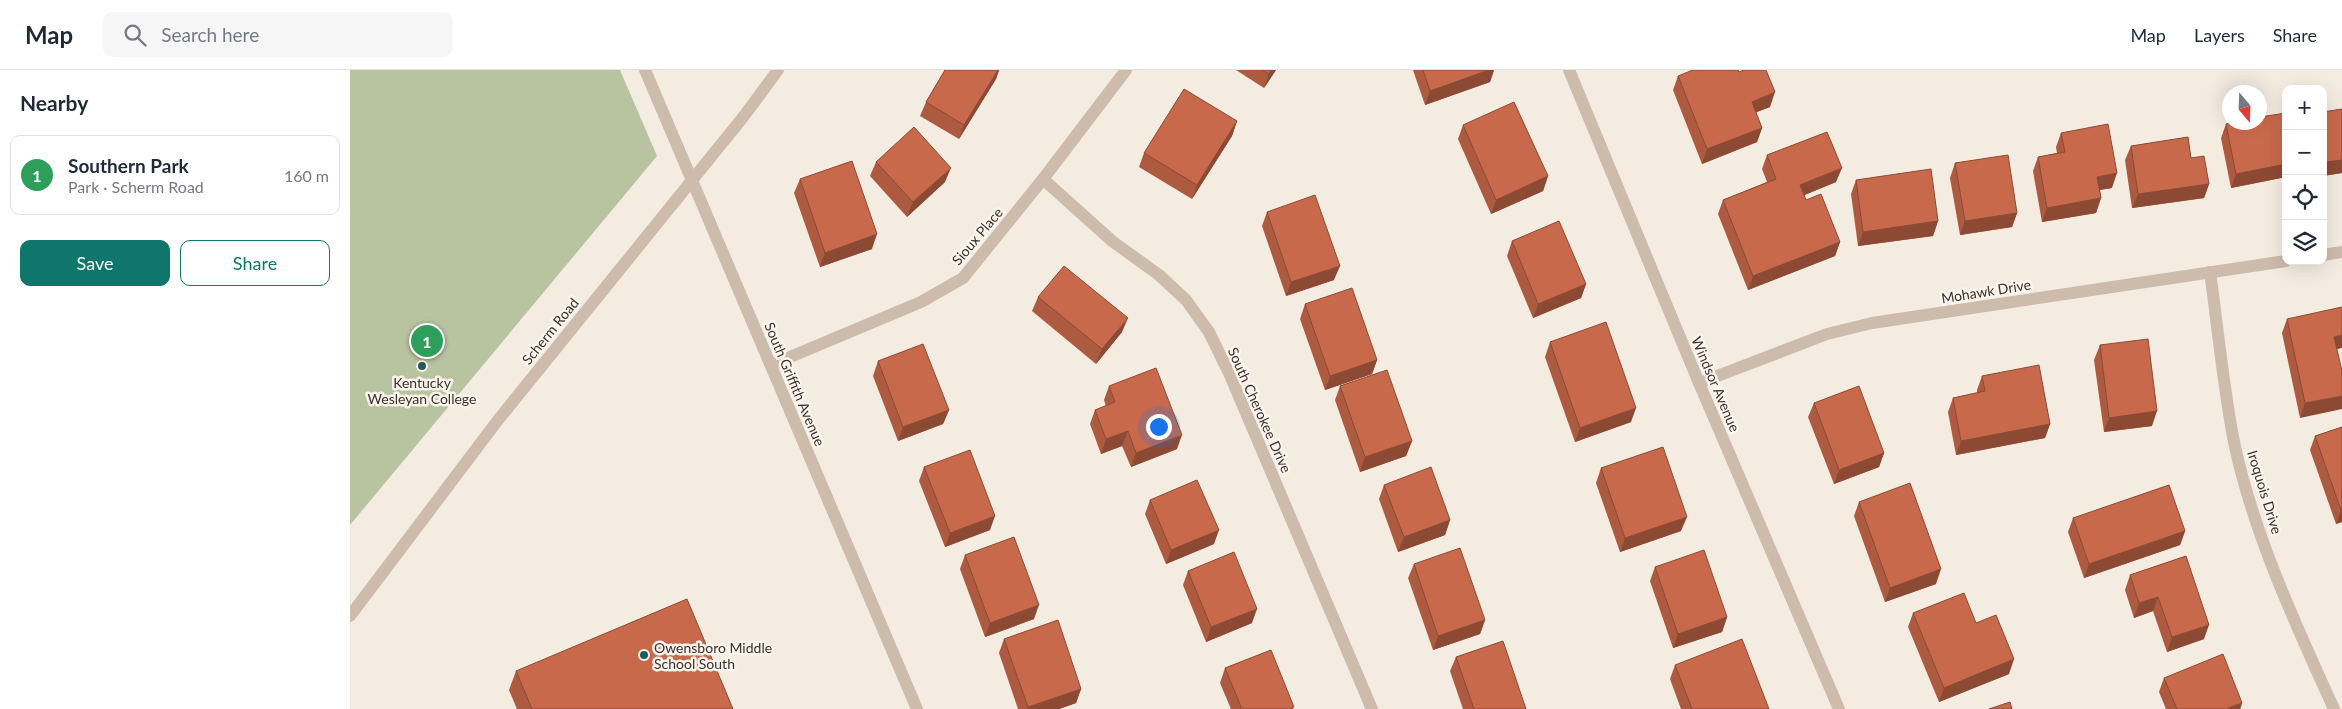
<!DOCTYPE html>
<meta charset="utf-8">
<style>
:root{--surface:#fff;--page:#f6f6f7;--text:#1f2937;--muted:#747a83;--line:#e0e1e3;--accent:#0f766e}
body{margin:0;font-family:Lato,sans-serif;background:var(--page);color:var(--text)}
.controls{position:absolute;right:15px;top:15px;display:grid;overflow:hidden;border-radius:10px;box-shadow:0 5px 20px #0002}
.controls button{width:45px;height:45px;display:grid;place-items:center;padding:0;border:0;border-bottom:1px solid var(--line);background:var(--surface);color:var(--text);font:25px sans-serif}
.compass{position:absolute;left:1872px;top:15px;width:45px;height:45px;border-radius:50%;background:var(--surface);box-shadow:0 5px 20px #0002;rotate:161deg}
.you{position:absolute;left:808px;top:356px;width:18px;height:18px;margin:-12px;border:4px solid #fff;border-radius:50%;background:#1a73e8;box-shadow:0 0 0 8px #1a73e833}
.badge{display:grid;place-items:center;width:32px;height:32px;border-radius:50%;background:var(--accent);color:#fff;font-size:16px;font-weight:700}
.pin{position:absolute;translate:-50% -50%;border:2px solid #fff;box-shadow:0 1px 5px #0006}
.list{margin:0;padding:0;list-style:none}
h2{display:flex;justify-content:space-between;align-items:center;height:65px;margin:0;padding:0 20px;font-size:21px}
h2 small{font-size:16px;font-weight:400;color:var(--muted)}
.list li{display:grid;grid-template-columns:32px 1fr auto;gap:15px;align-items:center;box-sizing:border-box;height:80px;margin:0 10px 10px;padding:0 10px;border:1px solid var(--line);border-radius:10px}
.list b{display:block;font-size:19px;white-space:nowrap}
.list p{margin:0;font-size:16px;white-space:nowrap;color:var(--muted)}
.list em{font-size:16px;font-style:normal;color:var(--muted)}
.actions{display:flex;gap:10px;padding:15px 20px}
.actions a{flex:1;padding:11px 0;border:1px solid var(--accent);border-radius:10px;text-align:center;font-size:18px;color:var(--accent)}
.actions .main{background:var(--accent);color:#fff}
.icon{flex:none;width:28px;height:28px;fill:none;stroke:currentColor;stroke-width:2;stroke-linecap:round;stroke-linejoin:round}
.map{position:relative;flex:none;width:1992px;height:639px;overflow:hidden}
header{display:flex;align-items:center;gap:30px;box-sizing:border-box;height:70px;padding:0 25px;background:var(--surface);border-bottom:1px solid var(--line)}
header strong{font-size:24px}
nav{display:flex;gap:28px;margin-inline-start:auto;font-size:18px}
.search{width:350px;height:45px;background:var(--page);display:flex;align-items:center;gap:12px;box-sizing:border-box;padding:0 18px;border-radius:10px;color:var(--muted);font-size:19px}
main{display:flex}
aside{flex:1;background:var(--surface)}
.map>svg:first-child{display:block}
.green{fill:#b8c4a0}
.lines{fill:none;stroke-linecap:round;stroke-linejoin:round}
.minor{stroke:#cdbbac;stroke-width:12}
.tertiary{stroke:#cdbbac;stroke-width:12}
.wall{fill:#ac5a40}
.shaded-wall{fill:#8c4a34}
.building{fill:#c8694b;stroke:#8c4a34}
.poi-dot{fill:#1f5a5e;stroke:#fbf5ee;stroke-width:2}
.labels{text-anchor:middle;dominant-baseline:central;stroke-width:5;stroke-linejoin:round;paint-order:stroke}
.street-label{font-size:14px;fill:#3b302b;stroke:#fbf5ee}
.poi-label{font-size:14px;fill:#3b302b;stroke:#fbf5ee}
</style>
<header>
<strong>Map</strong>
<div class="search"><svg class="icon" aria-label="search" viewBox="0 0 24 24"><circle cx="10" cy="10" r="6"/><path d="M15 15l6 6"/></svg>Search here</div>
<nav><a>Map</a><a>Layers</a><a>Share</a></nav>
</header>
<main>
<aside>
<h2>Nearby<small></small></h2>
<ul class="list">
<li><span class="badge" style="background:#2e9e5b">1</span><div><b>Southern Park</b><p>Park · Scherm Road</p></div><em>160 m</em></li>
</ul>
<div class="actions"><a class="main">Save</a><a>Share</a></div>
</aside>
<div class="map">
<svg width="1992" height="639" viewBox="0 0 1992 639">
<rect width="100%" height="100%" fill="#f4ebe1"/>
<path class="green" d="M0 0H270L307 86 0 455Z"/>
<g class="lines">
<g class="minor">
<path d="M295 0 567 639"/>
<path d="M1219 0 1349 313 1489 639"/>
<path d="M693 109 762 171 809 205 836 230 859 262 879 303 1022 639"/>
<path d="M1973 185 1992 182"/>
<path d="M1860 202C1868 258 1873 316 1884 372 1903 463 1946 555 1984 639"/>
<path d="M421 295 571 232 613 208 693 109 776 0"/>
<path d="M1349 313 1477 264 1522 253 1936 191"/>
</g>
<path class="tertiary" d="M0 546 148 350 394 46 428 0"/>
</g>
<g class="wall">
<path d="M595 0H649L646 9 609 69 570 46 576 32Z"/>
<path d="M886 0H926L914 18Z"/>
<path d="M1063 0H1144L1140 12 1075 35Z"/>
<path d="M1389 2 1420 37 1406 42 1412 58 1407 72 1352 94 1323 20 1328 6Z"/>
<path d="M1992 39V103L1973 106V42Z"/>
<path d="M1936 43V107L1881 118 1871 68 1876 54Z"/>
<path d="M887 51 882 66 842 129 789 97 794 83Z"/>
<path d="M1113 55 1198 106 1193 121 1141 144 1108 69Z"/>
<path d="M1711 63 1762 118 1750 120 1751 128 1746 143 1692 152 1683 101 1688 87 1707 83 1706 77Z"/>
<path d="M1781 76 1841 88 1859 114 1854 128 1782 138 1775 90Z"/>
<path d="M1417 85 1486 112 1454 125 1456 130 1490 172 1485 186 1398 220 1368 144 1373 130 1417 112 1412 99Z"/>
<path d="M526 92 595 112 557 147 520 106Z"/>
<path d="M1605 93 1667 143 1662 157 1610 165 1600 108Z"/>
<path d="M450 109 522 179 470 197 444 123Z"/>
<path d="M1506 110 1588 151 1583 166 1508 176 1501 124Z"/>
<path d="M917 142 984 210 936 226 912 156Z"/>
<path d="M1162 171 1236 214 1231 228 1183 248 1157 186Z"/>
<path d="M688 227 772 262 746 294 682 241Z"/>
<path d="M955 234 1027 290 1022 304 975 320 950 249Z"/>
<path d="M1937 249 1987 280 1950 348 1932 263Z"/>
<path d="M1200 272 1281 352 1225 372 1195 287Z"/>
<path d="M1750 275 1802 356 1754 362 1744 290Z"/>
<path d="M528 291 599 340 593 354 548 371 523 306Z"/>
<path d="M1632 306 1700 354 1695 368 1606 385 1598 342 1603 328 1627 323V320Z"/>
<path d="M759 316 827 379 781 397 772 376 751 384 740 354 745 340 756 336 754 330Z"/>
<path d="M990 316 1062 371 1056 386 1010 402 985 330Z"/>
<path d="M1464 333 1534 383 1529 397 1484 414 1458 347Z"/>
<path d="M1992 357V452L1986 454 1960 380 1965 366Z"/>
<path d="M574 397 640 460 595 477 569 411Z"/>
<path d="M1251 398 1331 461 1270 482 1246 413Z"/>
<path d="M1034 415 1100 450 1095 465 1048 482 1029 429Z"/>
<path d="M800 430 864 474 816 494 795 444Z"/>
<path d="M1509 432 1586 514 1535 532 1504 446Z"/>
<path d="M1723 448 1835 461 1830 475 1734 508 1718 462Z"/>
<path d="M615 485 684 549 635 567 610 499Z"/>
<path d="M1836 486 1854 569 1817 582 1803 541 1784 548 1775 520 1780 505Z"/>
<path d="M1064 494 1135 550 1130 564 1083 580 1058 508Z"/>
<path d="M1305 497 1377 547 1372 562 1323 578 1300 511Z"/>
<path d="M838 501 902 553 856 572 833 515Z"/>
<path d="M1563 543 1659 604 1589 632 1558 557Z"/>
<path d="M654 569 731 619 726 633 709 639H668L649 583Z"/>
<path d="M1106 587 1176 639H1113L1100 601Z"/>
<path d="M1325 595 1419 639H1331L1320 609Z"/>
<path d="M875 598 944 639H881L870 613Z"/>
<path d="M166 601 383 639H167L159 620Z"/>
<path d="M1814 608 1892 633 1890 639H1816L1809 622Z"/>
</g>
<g class="shaded-wall">
<path d="M648 0H649L646 9 609 69 614 55Z"/>
<path d="M921 0H926L914 18 919 4Z"/>
<path d="M1139 0H1144L1140 12 1075 35 1080 21Z"/>
<path d="M1425 22 1420 37 1397 46 1402 32Z"/>
<path d="M887 51 882 66 842 129 847 115Z"/>
<path d="M1412 58 1407 72 1352 94 1357 79Z"/>
<path d="M1992 90V103L1973 106V101L1976 92Z"/>
<path d="M1936 94V107L1881 118 1886 104Z"/>
<path d="M601 98 595 112 557 147 563 132Z"/>
<path d="M1492 98 1486 112 1445 129 1450 115Z"/>
<path d="M1767 103 1762 118 1742 121 1747 107Z"/>
<path d="M1198 106 1193 121 1141 144 1146 130Z"/>
<path d="M1859 114 1854 128 1782 138 1788 124Z"/>
<path d="M1751 128 1746 143 1692 152 1697 138Z"/>
<path d="M1667 143 1662 157 1610 165 1615 151Z"/>
<path d="M1588 151 1583 166 1508 176 1513 162Z"/>
<path d="M527 164 522 179 470 197 475 183Z"/>
<path d="M1490 172 1485 186 1398 220 1403 206Z"/>
<path d="M990 196 984 210 936 226 941 212Z"/>
<path d="M1236 214 1231 228 1183 248 1188 234Z"/>
<path d="M778 248 772 262 746 294 752 279Z"/>
<path d="M1992 265V278L1979 281 1984 267Z"/>
<path d="M1027 290 1022 304 975 320 980 306Z"/>
<path d="M1992 326V339L1950 348 1955 333Z"/>
<path d="M1286 338 1281 352 1225 372 1230 358Z"/>
<path d="M599 340 593 354 548 371 553 357Z"/>
<path d="M1807 341 1802 356 1754 362 1759 348Z"/>
<path d="M1700 354 1695 368 1606 385 1611 371Z"/>
<path d="M778 361 772 376 751 384 756 369Z"/>
<path d="M832 365 827 379 781 397 786 383Z"/>
<path d="M1062 371 1056 386 1010 402 1015 387Z"/>
<path d="M1534 383 1529 397 1484 414 1489 400Z"/>
<path d="M1992 439V452L1986 454 1991 440Z"/>
<path d="M645 446 640 460 595 477 600 463Z"/>
<path d="M1337 447 1331 461 1270 482 1275 468Z"/>
<path d="M1100 450 1095 465 1048 482 1054 467Z"/>
<path d="M869 460 864 474 816 494 821 480Z"/>
<path d="M1835 461 1830 475 1734 508 1739 494Z"/>
<path d="M1591 499 1586 514 1535 532 1540 518Z"/>
<path d="M1808 527 1803 541 1784 548 1789 533Z"/>
<path d="M689 535 684 549 635 567 640 553Z"/>
<path d="M907 539 902 553 856 572 861 557Z"/>
<path d="M1377 547 1372 562 1323 578 1328 564Z"/>
<path d="M1135 550 1130 564 1083 580 1088 566Z"/>
<path d="M1859 555 1854 569 1817 582 1822 567Z"/>
<path d="M1664 589 1659 604 1589 632 1594 618Z"/>
<path d="M731 619 726 633 709 639H677L678 637Z"/>
<path d="M1892 633 1890 639H1878V638Z"/>
</g>
<g class="building">
<path d="M595 0H648L614 55 576 32Z"/>
<path d="M913 0H921L919 4Z"/>
<path d="M1073 0H1139L1080 21Z"/>
<path d="M1343 0H1388L1389 2 1394 0H1416L1425 22 1402 32 1412 58 1357 79 1328 6Z"/>
<path d="M834 19 887 51 847 115 794 83Z"/>
<path d="M1164 32 1198 106 1146 130 1113 55Z"/>
<path d="M1992 39V90L1976 92 1973 76V42Z"/>
<path d="M1936 43V94L1886 104 1876 54 1883 52H1910V47Z"/>
<path d="M1758 54 1767 103 1747 107 1751 128 1697 138 1688 87 1715 82 1711 63Z"/>
<path d="M564 57 601 98 563 132 526 92Z"/>
<path d="M1477 62 1492 98 1450 115 1456 130 1471 124 1490 172 1403 206 1373 130 1426 109 1417 85Z"/>
<path d="M1838 67 1841 88 1854 86 1859 114 1788 124 1781 76Z"/>
<path d="M1658 85 1667 143 1615 151 1605 93Z"/>
<path d="M502 91 527 164 475 183 450 109Z"/>
<path d="M1581 99 1588 151 1513 162 1506 110Z"/>
<path d="M965 125 990 196 941 212 917 142Z"/>
<path d="M1209 151 1236 214 1188 234 1162 171Z"/>
<path d="M714 196 778 248 752 279 688 227Z"/>
<path d="M1002 218 1027 290 980 306 955 234Z"/>
<path d="M1992 237V265L1984 267 1992 301V326L1955 333 1937 249Z"/>
<path d="M1256 252 1286 338 1230 358 1200 272Z"/>
<path d="M1798 269 1807 341 1759 348 1750 275Z"/>
<path d="M573 274 599 340 553 357 528 291Z"/>
<path d="M1689 295 1700 354 1611 371 1603 328 1635 321 1632 306Z"/>
<path d="M806 298 832 365 786 383 778 361 756 369 745 340 765 332 759 316Z"/>
<path d="M1037 300 1062 371 1015 387 990 316Z"/>
<path d="M1509 316 1534 383 1489 400 1464 333Z"/>
<path d="M1992 357V439L1991 440 1965 366Z"/>
<path d="M1313 377 1337 447 1275 468 1251 398Z"/>
<path d="M620 380 645 446 600 463 574 397Z"/>
<path d="M1081 397 1100 450 1054 467 1034 415Z"/>
<path d="M847 410 869 460 821 480 800 430Z"/>
<path d="M1560 413 1591 499 1540 518 1509 432Z"/>
<path d="M1819 415 1835 461 1739 494 1723 448Z"/>
<path d="M664 467 689 535 640 553 615 485Z"/>
<path d="M1110 478 1135 550 1088 566 1064 494Z"/>
<path d="M1354 480 1377 547 1328 564 1305 497Z"/>
<path d="M884 482 907 539 861 557 838 501Z"/>
<path d="M1836 486 1859 555 1822 567 1808 527 1789 533 1780 505Z"/>
<path d="M1614 523 1626 553 1646 545 1664 589 1594 618 1563 543Z"/>
<path d="M337 529 383 639H182L166 601Z"/>
<path d="M708 550 731 619 678 637 654 569Z"/>
<path d="M1392 569 1419 639H1342L1325 595Z"/>
<path d="M1153 571 1176 639H1124L1106 587Z"/>
<path d="M921 580 944 637 939 639H892L875 598Z"/>
<path d="M1873 584 1892 633 1878 638V639H1827L1814 608Z"/>
<path d="M1660 632 1662 639H1639Z"/>
</g>
<g class="poi-dot">
<circle cx="72" cy="296" r="5"/>
<circle cx="294" cy="585" r="5"/>
</g>
<g class="labels">
<g class="street-label">
<text transform="translate(627 166) rotate(-50)">Sioux Place</text>
<text transform="translate(1636 221) rotate(-9)">Mohawk Drive</text>
<text transform="translate(200 261) rotate(-51)">Scherm Road</text>
<text transform="translate(445 314) rotate(67)">South Griffith Avenue</text>
<text transform="translate(1366 314) rotate(67)">Windsor Avenue</text>
<text transform="translate(910 340) rotate(66)">South Cherokee Drive</text>
<text transform="translate(1915 422) rotate(73)">Iroquois Drive</text>
</g>
<g class="poi-label">
<text x="72" y="312">Kentucky<tspan x="72" dy="16">Wesleyan College</tspan></text>
<text x="304" y="577" text-anchor="start">Owensboro Middle<tspan x="304" dy="16">School South</tspan></text>
</g>
</g>
</svg>
<div class="controls">
<button>+</button>
<button>−</button>
<button><svg class="icon" aria-label="locate" viewBox="0 0 24 24"><circle cx="12" cy="12" r="6"/><path d="M12 2v4M12 18v4M2 12h4M18 12h4"/></svg></button>
<button><svg class="icon" aria-label="layers" viewBox="0 0 24 24"><path d="M12 4l9 5-9 5-9-5zM3 14l9 5 9-5"/></svg></button>
</div>
<svg class="compass" viewBox="-18 -18 36 36"><path d="M0-13l5 13h-10z" fill="#e53935"/><path d="M0 13l5-13h-10z" fill="#747a83"/></svg>
<div class="you"></div>
<div class="pin badge" style="left:77px;top:271px;background:#2e9e5b">1</div>
</div>
</main>
